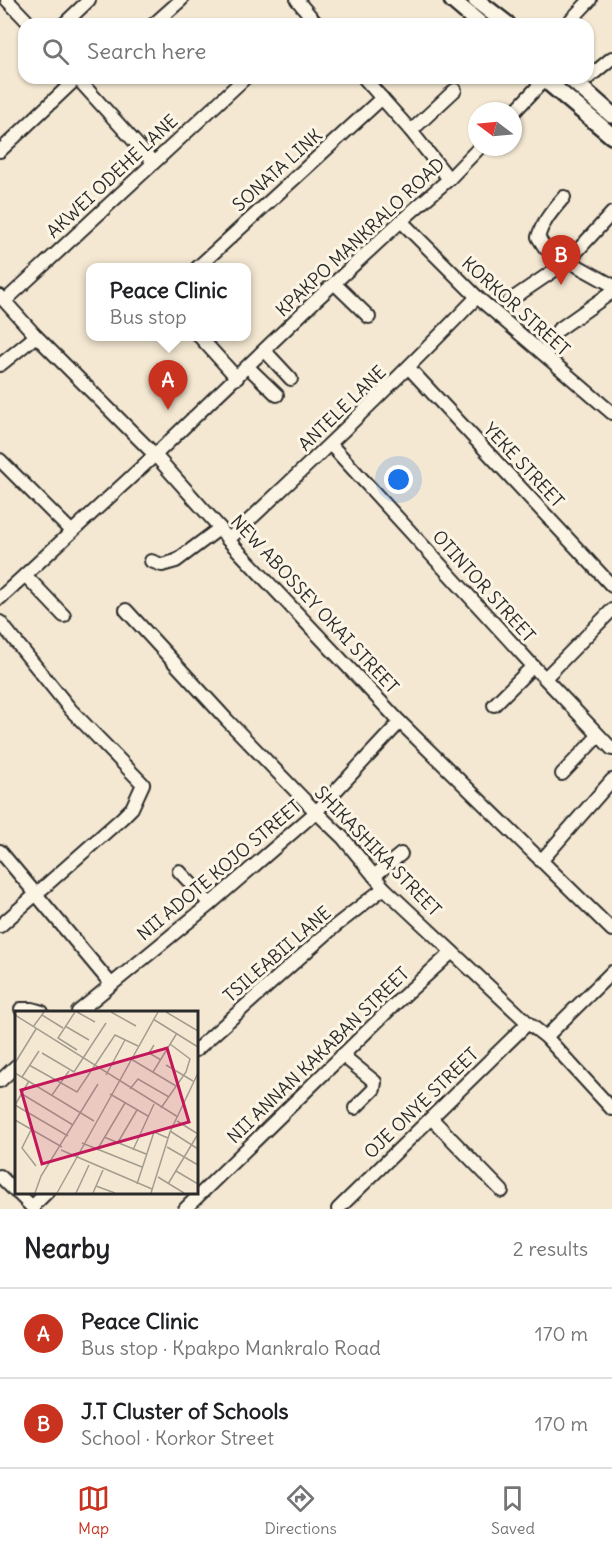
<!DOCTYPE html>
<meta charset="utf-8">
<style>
:root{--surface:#fff;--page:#f2f2f2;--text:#202124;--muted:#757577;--line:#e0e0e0;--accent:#c8321e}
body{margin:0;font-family:Delius,sans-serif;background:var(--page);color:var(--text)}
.compass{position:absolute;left:468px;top:102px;width:54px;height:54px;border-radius:50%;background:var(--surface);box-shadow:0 2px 4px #0004;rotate:286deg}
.you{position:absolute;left:399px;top:480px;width:21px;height:21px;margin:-15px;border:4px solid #fff;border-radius:50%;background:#1a73e8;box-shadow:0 0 0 9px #1a73e833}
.badge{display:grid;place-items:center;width:39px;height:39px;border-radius:50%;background:var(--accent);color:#fff;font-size:20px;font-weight:700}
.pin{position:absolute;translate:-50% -50px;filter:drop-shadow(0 2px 3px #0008)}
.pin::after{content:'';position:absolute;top:32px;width:21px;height:18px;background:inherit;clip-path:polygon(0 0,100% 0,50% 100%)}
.popup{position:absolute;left:86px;top:263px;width:165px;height:78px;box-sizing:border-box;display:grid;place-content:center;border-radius:12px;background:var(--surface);filter:drop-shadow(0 2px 4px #0005);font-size:20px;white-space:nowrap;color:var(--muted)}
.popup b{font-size:22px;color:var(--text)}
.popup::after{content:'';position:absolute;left:50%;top:100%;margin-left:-12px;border:12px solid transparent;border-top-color:var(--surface)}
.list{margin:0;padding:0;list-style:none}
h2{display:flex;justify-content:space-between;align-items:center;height:78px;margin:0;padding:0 24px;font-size:26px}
h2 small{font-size:20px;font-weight:400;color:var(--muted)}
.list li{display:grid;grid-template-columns:39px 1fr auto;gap:18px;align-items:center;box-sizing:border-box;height:90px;padding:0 24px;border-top:2px solid var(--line)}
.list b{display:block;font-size:22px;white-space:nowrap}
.list p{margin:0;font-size:20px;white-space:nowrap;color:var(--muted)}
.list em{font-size:20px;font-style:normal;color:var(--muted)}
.icon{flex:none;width:33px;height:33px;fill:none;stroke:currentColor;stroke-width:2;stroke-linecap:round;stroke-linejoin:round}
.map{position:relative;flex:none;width:612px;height:1209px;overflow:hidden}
.search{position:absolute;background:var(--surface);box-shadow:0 2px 4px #0004;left:18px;right:18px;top:18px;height:66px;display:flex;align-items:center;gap:15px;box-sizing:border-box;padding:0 21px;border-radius:18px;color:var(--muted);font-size:22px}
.sheet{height:258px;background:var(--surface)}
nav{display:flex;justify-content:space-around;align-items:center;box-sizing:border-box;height:84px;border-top:2px solid var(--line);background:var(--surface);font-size:16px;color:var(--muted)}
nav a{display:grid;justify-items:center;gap:3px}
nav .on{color:var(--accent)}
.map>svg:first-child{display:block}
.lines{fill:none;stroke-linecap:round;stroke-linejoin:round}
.minor-casing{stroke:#2b2b2b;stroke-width:16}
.major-casing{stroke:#2b2b2b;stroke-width:20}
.minor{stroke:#fcf5e5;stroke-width:12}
.major{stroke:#fcf5e5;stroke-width:15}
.labels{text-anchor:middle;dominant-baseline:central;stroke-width:6;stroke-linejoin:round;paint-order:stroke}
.street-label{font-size:18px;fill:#2b2b2b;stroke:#fcf5e5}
.inset-road{fill:none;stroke:#a49c8f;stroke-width:1.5}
.view{fill:#c2185b;fill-opacity:0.15;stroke:#c2185b;stroke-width:3}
.inset-edge{fill:none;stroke:#2b2b2b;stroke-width:3}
</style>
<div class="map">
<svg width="612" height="1209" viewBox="0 0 612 1209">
<rect width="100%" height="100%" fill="#f4e8d2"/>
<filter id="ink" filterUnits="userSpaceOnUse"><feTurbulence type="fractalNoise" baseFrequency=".0167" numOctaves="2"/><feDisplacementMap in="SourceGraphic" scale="12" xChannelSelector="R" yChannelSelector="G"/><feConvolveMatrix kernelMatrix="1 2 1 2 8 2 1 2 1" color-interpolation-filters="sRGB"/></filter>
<g filter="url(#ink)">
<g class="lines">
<g class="minor-casing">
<g id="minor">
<path d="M7 0 30 24"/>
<path d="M297 0 317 24"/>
<path d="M64 24 89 0"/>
<path d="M154 24 181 0"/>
<path d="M567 24 590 0"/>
<path d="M77 78 153 162"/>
<path d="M364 78 411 131 449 179"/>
<path d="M588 78 612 58"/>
<path d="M513 113 546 78"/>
<path d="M411 131 455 90"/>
<path d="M0 151 77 78"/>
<path d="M564 197C553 210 543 221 538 237L545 248 612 285"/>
<path d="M401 221 477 297 612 413"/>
<path d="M197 268 382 98"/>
<path d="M334 283 369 317"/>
<path d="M0 296 36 336 155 455 220 528 228 540 400 722 612 930"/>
<path d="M5 301 245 78"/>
<path d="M509 301 568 261 612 213"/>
<path d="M558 330 612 292"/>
<path d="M199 336 237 378"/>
<path d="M265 351 291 379"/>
<path d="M0 365 36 336"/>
<path d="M248 367 277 395"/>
<path d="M409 368 612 586"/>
<path d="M331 445 533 666 612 749"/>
<path d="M0 460 71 531"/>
<path d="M228 540C313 461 396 381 477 297"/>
<path d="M151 561 162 565 176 561 220 528"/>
<path d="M25 575 64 616"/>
<path d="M0 598 155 455 316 300 401 221 449 179 480 147"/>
<path d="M126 610 227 720 316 812 343 838 384 888 528 1023 546 1037 612 1109"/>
<path d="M0 622 71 710 143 784 132 808 122 818 0 926"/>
<path d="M545 678 612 610"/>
<path d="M494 705 533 666"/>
<path d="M562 774 598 736"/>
<path d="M0 851 111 984"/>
<path d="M541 861 612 780"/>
<path d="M179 871 210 904"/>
<path d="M374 876 401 854"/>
<path d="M21 1009H32L42 1012"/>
<path d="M78 1012 210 904 316 812 400 722"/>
<path d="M546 1037 612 972"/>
<path d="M196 1050 334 927 384 888"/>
<path d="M342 1055 375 1082 374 1089 355 1108"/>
<path d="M0 1081 16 1066"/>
<path d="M432 1119 502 1191"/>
<path d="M0 1176 16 1192"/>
<path d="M17 1192 34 1209"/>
<path d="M32 1207 47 1192"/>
<path d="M185 1209 395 1004 452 952"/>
<path d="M338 1209 528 1023"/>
</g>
</g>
<g class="major-casing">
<g id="major">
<path d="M452 0 480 24"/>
<path d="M476 0 507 24"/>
<path d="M543 78 612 136"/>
<path d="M570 78 612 115"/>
</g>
</g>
<use href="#minor" class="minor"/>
<use href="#major" class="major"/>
</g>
</g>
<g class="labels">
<g class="street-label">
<text transform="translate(277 170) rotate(-42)">SONATA LINK</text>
<text transform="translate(112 176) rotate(-43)">AKWEI ODEHE LANE</text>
<text transform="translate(360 237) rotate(-43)">KPAKPO MANKRALO ROAD</text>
<text transform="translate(516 306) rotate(42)">KORKOR STREET</text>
<text transform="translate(342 408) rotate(-44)">ANTELE LANE</text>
<text transform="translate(524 465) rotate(47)">YEKE STREET</text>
<text transform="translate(484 586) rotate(48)">OTINTOR STREET</text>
<text transform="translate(315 604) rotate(47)">NEW ABOSSEY OKAI STREET</text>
<text transform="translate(378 851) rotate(46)">SHIKASHIKA STREET</text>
<text transform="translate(219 870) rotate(-40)">NII ADOTE KOJO STREET</text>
<text transform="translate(277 954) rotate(-41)">TSILEABII LANE</text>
<text transform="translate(318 1055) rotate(-44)">NII ANNAN KAKABAN STREET</text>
<text transform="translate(421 1103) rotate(-44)">OJE ONYE STREET</text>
</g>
</g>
<g transform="translate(15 1011)">
<rect width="183" height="183" fill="#f4e8d2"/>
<path class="inset-road" d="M60 1 43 27 62 39M62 1 80 11M96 1 121 15M151 1 183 20M0 4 163 106M27 4 48 17M138 8 183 36M50 15 74 29M18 16 29 1M139 34 134 42 146 49M27 42 59 61 91 12M116 48 161 75M0 52 21 18M14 54 62 81 100 24 123 35M151 54 178 70M138 61 162 22M0 62 79 110M91 64 110 29M7 66 24 40M115 78 123 68 154 86M7 83 58 114M95 83 133 105M37 84 54 60M0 94 53 125M0 94 14 70M146 97 171 61 175 48 155 33M0 109 47 136M162 110 183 123M16 119 7 137 21 155M155 120 183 138M89 126 131 143M67 132 127 156M102 133 122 99M152 136 183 154M46 139 137 178M82 139 110 92M118 139 139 93M161 160 183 173M143 166 169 182M122 173 139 121 153 127M153 173 183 123M81 175 100 182M20 182 26 165 83 73M42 182 143 1M61 182 74 154M78 182 88 159M136 182 155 121 183 62"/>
<path class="view" d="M152 37 174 111 27 153 6 79Z"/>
<rect width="183" height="183" class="inset-edge"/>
</g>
</svg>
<svg class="compass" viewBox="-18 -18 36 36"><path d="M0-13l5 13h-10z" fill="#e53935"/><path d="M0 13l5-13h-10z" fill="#757577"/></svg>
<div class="you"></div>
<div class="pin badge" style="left:168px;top:410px">A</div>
<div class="popup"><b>Peace Clinic</b>Bus stop</div>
<div class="pin badge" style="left:561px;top:285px">B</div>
<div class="search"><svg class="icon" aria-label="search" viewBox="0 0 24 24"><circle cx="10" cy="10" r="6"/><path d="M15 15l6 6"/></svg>Search here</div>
</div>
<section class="sheet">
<h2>Nearby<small>2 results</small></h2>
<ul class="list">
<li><span class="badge">A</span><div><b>Peace Clinic</b><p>Bus stop · Kpakpo Mankralo Road</p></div><em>170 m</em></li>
<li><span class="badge">B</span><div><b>J.T Cluster of Schools</b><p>School · Korkor Street</p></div><em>170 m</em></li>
</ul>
</section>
<nav>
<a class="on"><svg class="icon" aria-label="map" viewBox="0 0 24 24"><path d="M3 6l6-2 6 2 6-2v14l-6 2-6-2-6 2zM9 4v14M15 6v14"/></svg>Map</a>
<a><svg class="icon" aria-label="directions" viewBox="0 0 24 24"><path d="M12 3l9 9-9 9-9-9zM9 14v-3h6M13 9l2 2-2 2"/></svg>Directions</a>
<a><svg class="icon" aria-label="saved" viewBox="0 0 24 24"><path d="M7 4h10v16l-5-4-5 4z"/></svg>Saved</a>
</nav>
